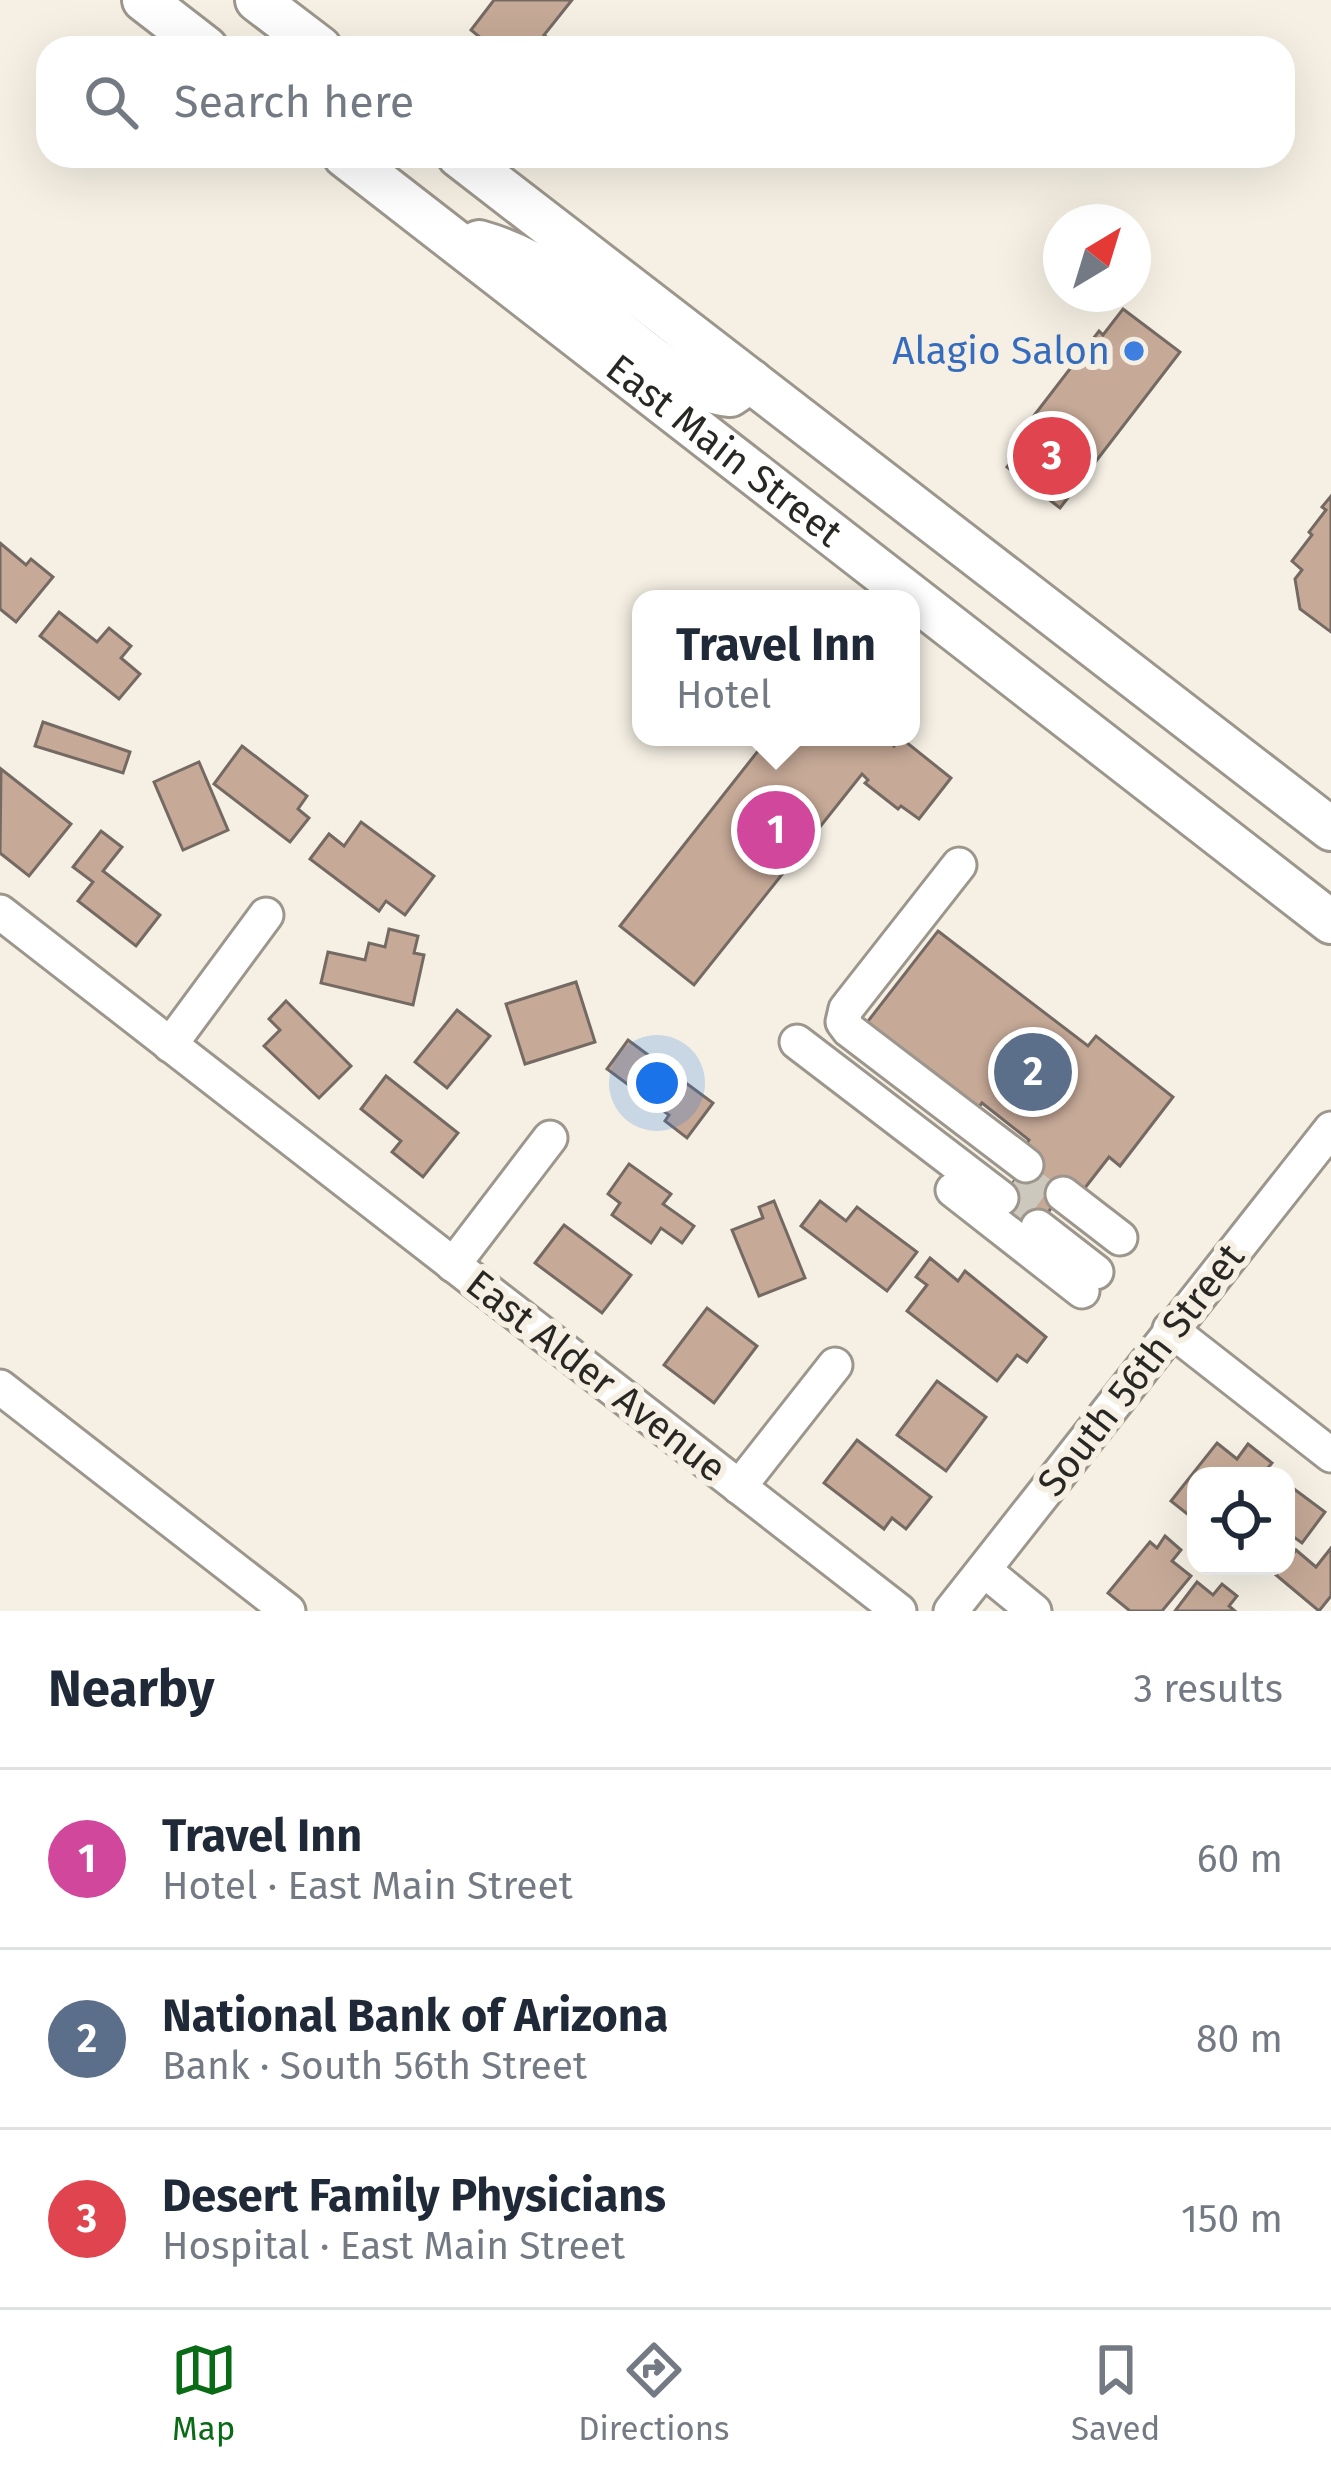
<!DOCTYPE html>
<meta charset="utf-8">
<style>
:root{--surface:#fff;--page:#f2f2f3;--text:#1f2937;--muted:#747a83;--line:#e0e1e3;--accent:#0a6b16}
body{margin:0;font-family:"Fira Sans",sans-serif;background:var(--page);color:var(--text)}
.controls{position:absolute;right:36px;bottom:36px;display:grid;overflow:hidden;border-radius:24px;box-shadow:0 12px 48px #0002}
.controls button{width:108px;height:108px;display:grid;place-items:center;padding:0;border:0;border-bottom:3px solid var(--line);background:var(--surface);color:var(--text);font:60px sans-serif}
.compass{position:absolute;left:1043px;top:204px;width:108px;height:108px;border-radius:50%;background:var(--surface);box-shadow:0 12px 48px #0002;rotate:38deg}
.you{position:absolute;left:657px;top:1083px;width:42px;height:42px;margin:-30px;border:9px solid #fff;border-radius:50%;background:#1a73e8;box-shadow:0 0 0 18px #1a73e833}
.badge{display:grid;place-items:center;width:78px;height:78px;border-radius:50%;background:var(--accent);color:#fff;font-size:39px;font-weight:700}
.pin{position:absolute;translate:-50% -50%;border:6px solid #fff;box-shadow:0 3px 12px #0006}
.popup{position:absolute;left:632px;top:590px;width:288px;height:156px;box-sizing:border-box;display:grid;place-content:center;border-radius:24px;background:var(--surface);filter:drop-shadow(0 3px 9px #0005);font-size:39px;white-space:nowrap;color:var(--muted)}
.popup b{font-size:45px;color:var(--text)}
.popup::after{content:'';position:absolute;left:50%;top:100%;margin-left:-24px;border:24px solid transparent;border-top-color:var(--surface)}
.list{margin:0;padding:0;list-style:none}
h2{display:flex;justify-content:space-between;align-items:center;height:156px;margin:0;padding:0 48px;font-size:51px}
h2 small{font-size:39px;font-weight:400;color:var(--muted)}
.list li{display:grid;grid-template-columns:78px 1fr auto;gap:36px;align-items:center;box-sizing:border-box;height:180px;padding:0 48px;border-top:3px solid var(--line)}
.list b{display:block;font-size:45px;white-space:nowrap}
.list p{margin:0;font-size:39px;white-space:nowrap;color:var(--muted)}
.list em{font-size:39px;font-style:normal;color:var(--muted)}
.icon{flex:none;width:66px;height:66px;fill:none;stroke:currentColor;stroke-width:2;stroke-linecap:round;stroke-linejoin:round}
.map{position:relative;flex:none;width:1331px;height:1611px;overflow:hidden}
.search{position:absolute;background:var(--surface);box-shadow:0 12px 48px #0002;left:36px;right:36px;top:36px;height:132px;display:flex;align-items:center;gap:30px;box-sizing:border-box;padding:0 42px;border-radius:36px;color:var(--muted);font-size:45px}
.sheet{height:696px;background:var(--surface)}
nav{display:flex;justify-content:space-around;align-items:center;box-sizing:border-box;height:168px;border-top:3px solid var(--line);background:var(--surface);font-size:33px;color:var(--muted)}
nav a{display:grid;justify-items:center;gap:6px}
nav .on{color:var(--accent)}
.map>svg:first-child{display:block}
.building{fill:#c6a997;stroke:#746a63;stroke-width:3}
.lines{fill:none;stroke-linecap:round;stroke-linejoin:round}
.minor-tunnel{stroke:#cdc8bd;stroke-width:33;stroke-dasharray:33 16;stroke-linecap:butt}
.minor-casing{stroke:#9c968c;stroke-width:39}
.major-casing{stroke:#9c968c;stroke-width:48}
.minor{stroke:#fff;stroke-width:33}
.major{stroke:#fff;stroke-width:42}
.shop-dot{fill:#3f7fe0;stroke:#f6f0e4;stroke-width:4.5}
.labels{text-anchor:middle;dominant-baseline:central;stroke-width:12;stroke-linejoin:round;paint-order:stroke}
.shop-label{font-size:39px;fill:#366cbe;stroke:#f6f0e4;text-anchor:end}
.street-label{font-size:39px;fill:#292723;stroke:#f6f0e4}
</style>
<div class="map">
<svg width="1331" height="1611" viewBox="0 0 1331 1611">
<rect width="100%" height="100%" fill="#f6f0e4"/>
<g class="building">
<path d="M494 0H572L544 35 560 48H493L471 30Z"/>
<path d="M1123 309 1180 352 1060 508 1007 467 1034 432 1026 426 1099 331 1103 335Z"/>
<path d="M1331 496V632L1300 609 1295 579 1302 570 1292 561 1312 535 1309 532 1326 510 1322 507Z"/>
<path d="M0 543 26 565 31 559 53 577 16 622 0 609Z"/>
<path d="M59 612 97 642 109 628 131 646 121 658 140 674 119 699 40 636Z"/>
<path d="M43 722 130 752 123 773 35 746Z"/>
<path d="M769 737H885L894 746 901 738 951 778 919 819 901 806 898 809 865 783 868 780 862 774 694 985 620 926Z"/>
<path d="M242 746 307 796 298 809 309 818 290 842 214 784Z"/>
<path d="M199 762 228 830 183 850 154 782Z"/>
<path d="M1 769 71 824 29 876 0 853Z"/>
<path d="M361 822 434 876 405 915 386 901 379 911 310 859 329 834 344 846Z"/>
<path d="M101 831 122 847 103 871 160 915 136 946 78 901 93 882 73 867Z"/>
<path d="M389 929 418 936 414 953 424 955 413 1005 321 983 328 952 365 960 369 943 385 947Z"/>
<path d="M938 931 1088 1046 1096 1036 1173 1097 1120 1166 1109 1157 1081 1193 1070 1184 1029 1237 993 1209 1034 1155 1024 1147 1029 1140 982 1103 976 1111 865 1025Z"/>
<path d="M576 982 595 1042 525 1064 506 1004Z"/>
<path d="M286 1001 351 1066 319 1098 264 1046 280 1030 269 1019Z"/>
<path d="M457 1010 490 1036 447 1088 415 1062Z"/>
<path d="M628 1040 713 1103 687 1138 665 1121 669 1115 607 1069Z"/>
<path d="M386 1076 458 1133 423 1177 392 1152 401 1141 361 1109Z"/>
<path d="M629 1164 671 1194 663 1204 694 1226 682 1243 661 1228 651 1243 612 1215 620 1203 608 1194Z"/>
<path d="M774 1201 805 1278 759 1296 732 1230 763 1218 759 1207Z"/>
<path d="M820 1201 846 1221 857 1207 917 1252 887 1291 801 1226Z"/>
<path d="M564 1225 631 1275 602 1313 535 1263Z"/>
<path d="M930 1258 958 1281 965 1271 1046 1337 1027 1362 1017 1355 997 1381 907 1311 927 1285 916 1277Z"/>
<path d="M707 1308 757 1346 714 1403 664 1365Z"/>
<path d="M937 1381 986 1417 946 1471 897 1435Z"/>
<path d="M857 1440 931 1497 906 1529 892 1518 884 1529 824 1483Z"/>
<path d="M1217 1443 1237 1459 1248 1444 1272 1463 1261 1476H1196V1521L1171 1501Z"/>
<path d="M1286 1483 1325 1512 1302 1543 1291 1535 1286 1542Z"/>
<path d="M1165 1536 1181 1550 1172 1561 1191 1576 1162 1611H1130L1108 1593 1150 1542 1157 1548Z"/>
<path d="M1331 1548V1596L1319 1611 1276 1575 1296 1550 1316 1567Z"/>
<path d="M1197 1582 1213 1595 1222 1584 1237 1596 1229 1606 1235 1611H1175Z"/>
</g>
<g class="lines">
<g class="minor-tunnel">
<path d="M1018 1176 1055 1204"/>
<path d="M1001 1198 1038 1227"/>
</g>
<g class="minor-casing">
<g id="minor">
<path d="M959 865 846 1009 843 1022 849 1030 1026 1165"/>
<path d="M0 912 899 1611"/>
<path d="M797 1042 1001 1198"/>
<path d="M170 1045 266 915"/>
<path d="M953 1190 1082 1291"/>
<path d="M1063 1194 1120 1238"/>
<path d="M1038 1227 1096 1272"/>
<path d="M453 1265 550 1138"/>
<path d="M1170 1329 1331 1455"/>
<path d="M0 1387 288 1611"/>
<path d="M739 1487 835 1365"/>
<path d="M984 1570 1034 1611"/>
<path d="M951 1611 1331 1129"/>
</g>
</g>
<g class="major-casing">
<g id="major">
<path d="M144 0 206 48"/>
<path d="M257 0 320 48"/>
<path id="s1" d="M345 156 1331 922"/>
<path d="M459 156 1331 829"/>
<path d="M479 242C497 247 514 254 531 263 585 295 669 391 730 395L751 381"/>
</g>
</g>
<use href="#minor" class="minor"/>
<use href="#major" class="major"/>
</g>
<circle class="shop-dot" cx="1134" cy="351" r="12"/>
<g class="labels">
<g class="shop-label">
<text x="1110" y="351">Alagio Salon</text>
</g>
<g class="street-label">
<text stroke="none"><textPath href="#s1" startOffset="480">East Main Street</textPath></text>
<text transform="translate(1141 1370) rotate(-52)">South 56th Street</text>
<text transform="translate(596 1376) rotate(38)">East Alder Avenue</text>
</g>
</g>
</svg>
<div class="controls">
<button><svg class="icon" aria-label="locate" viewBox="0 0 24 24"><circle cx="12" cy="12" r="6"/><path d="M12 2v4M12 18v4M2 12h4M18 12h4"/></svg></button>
</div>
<svg class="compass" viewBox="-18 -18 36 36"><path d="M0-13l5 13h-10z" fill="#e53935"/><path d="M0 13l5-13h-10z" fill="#747a83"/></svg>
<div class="you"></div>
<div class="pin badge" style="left:776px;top:830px;background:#d1479c">1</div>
<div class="popup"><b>Travel Inn</b>Hotel</div>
<div class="pin badge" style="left:1033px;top:1072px;background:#5c6f8a">2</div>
<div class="pin badge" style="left:1052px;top:456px;background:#e0444e">3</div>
<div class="search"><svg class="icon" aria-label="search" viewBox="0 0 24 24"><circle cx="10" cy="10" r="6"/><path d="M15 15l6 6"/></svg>Search here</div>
</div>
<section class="sheet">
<h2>Nearby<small>3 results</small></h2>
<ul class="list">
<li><span class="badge" style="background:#d1479c">1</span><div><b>Travel Inn</b><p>Hotel · East Main Street</p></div><em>60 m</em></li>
<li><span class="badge" style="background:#5c6f8a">2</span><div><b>National Bank of Arizona</b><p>Bank · South 56th Street</p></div><em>80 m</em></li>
<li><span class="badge" style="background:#e0444e">3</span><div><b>Desert Family Physicians</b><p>Hospital · East Main Street</p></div><em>150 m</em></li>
</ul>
</section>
<nav>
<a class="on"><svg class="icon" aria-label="map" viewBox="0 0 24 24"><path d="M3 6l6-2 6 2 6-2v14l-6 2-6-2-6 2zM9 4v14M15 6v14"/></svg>Map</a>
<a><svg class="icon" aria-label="directions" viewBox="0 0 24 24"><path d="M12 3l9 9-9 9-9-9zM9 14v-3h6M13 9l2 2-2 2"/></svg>Directions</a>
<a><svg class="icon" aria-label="saved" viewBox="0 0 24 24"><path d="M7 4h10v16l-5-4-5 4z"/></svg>Saved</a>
</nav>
